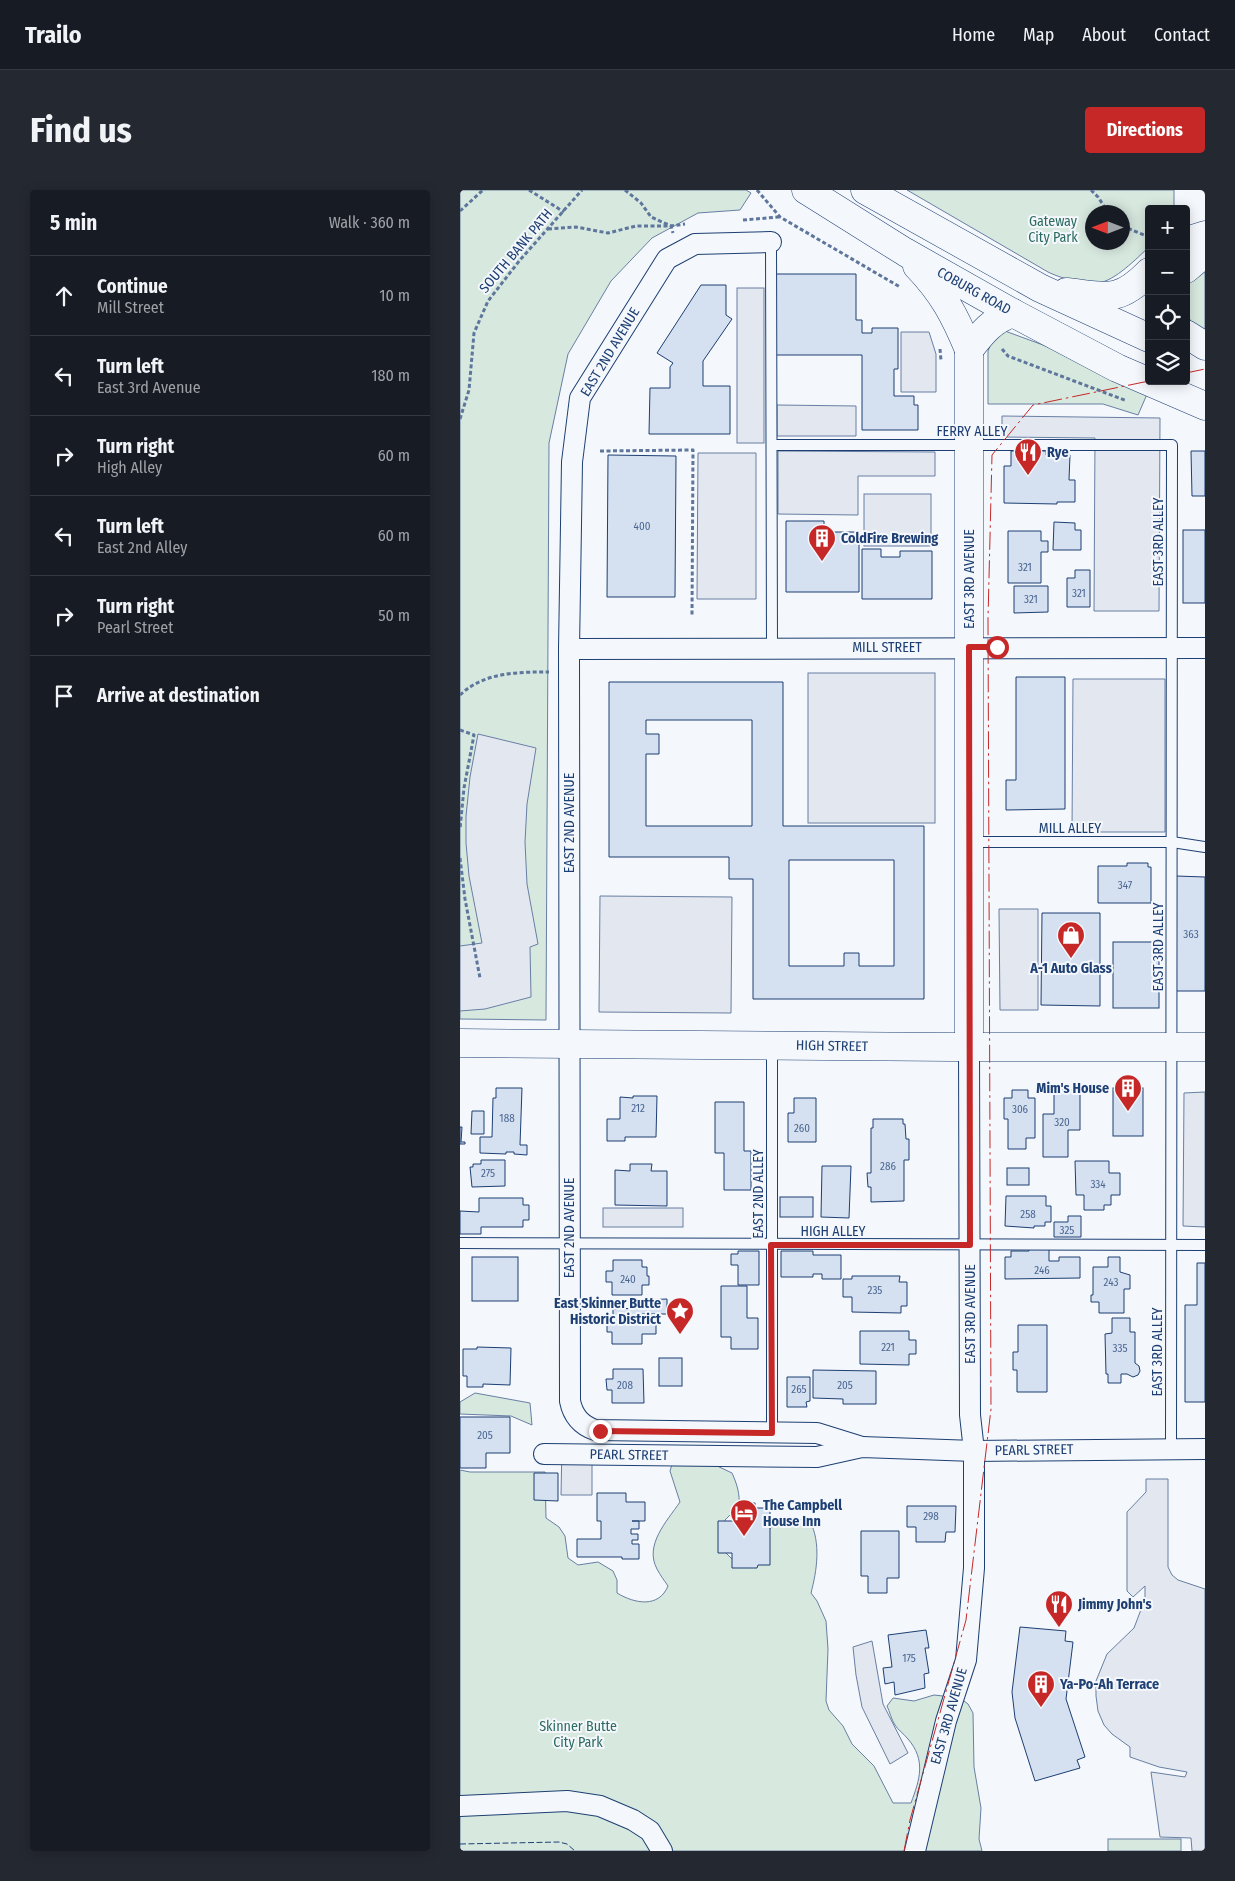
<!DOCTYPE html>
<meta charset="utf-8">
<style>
:root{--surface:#171b24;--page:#242831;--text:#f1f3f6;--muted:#9ea1a6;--line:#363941;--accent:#c62828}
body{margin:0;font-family:"Fira Sans Condensed",sans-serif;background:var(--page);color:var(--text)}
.controls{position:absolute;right:15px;top:15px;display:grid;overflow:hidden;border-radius:5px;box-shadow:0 2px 12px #0003}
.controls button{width:45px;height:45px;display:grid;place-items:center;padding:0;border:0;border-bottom:1px solid var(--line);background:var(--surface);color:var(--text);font:25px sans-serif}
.compass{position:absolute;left:625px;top:15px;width:45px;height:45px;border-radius:50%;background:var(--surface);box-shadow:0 2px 12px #0003;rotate:270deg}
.stop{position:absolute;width:15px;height:15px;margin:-11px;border:4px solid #c62828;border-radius:50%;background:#fff}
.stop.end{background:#c62828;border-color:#fff;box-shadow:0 1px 5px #0008}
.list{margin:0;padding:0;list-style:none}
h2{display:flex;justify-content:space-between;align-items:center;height:65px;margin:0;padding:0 20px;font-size:21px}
h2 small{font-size:16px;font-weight:400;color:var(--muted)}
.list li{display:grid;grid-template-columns:32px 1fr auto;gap:15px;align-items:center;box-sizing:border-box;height:80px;padding:0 20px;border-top:1px solid var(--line)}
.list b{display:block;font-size:19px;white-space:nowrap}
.list p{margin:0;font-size:16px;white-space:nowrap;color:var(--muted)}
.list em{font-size:16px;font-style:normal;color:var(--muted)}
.icon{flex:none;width:28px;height:28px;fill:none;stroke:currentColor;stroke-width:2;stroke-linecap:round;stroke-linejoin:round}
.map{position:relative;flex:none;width:745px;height:1661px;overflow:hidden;border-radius:5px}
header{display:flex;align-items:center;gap:30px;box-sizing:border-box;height:70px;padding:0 25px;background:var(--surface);border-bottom:1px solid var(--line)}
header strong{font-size:24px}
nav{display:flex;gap:28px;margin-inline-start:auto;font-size:18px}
.intro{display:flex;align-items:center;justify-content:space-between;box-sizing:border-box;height:120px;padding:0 30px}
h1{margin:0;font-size:35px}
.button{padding:12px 22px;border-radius:5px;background:var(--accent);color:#fff;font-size:18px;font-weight:700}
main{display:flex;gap:30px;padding:0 30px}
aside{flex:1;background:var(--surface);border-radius:5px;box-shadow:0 2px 12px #0003}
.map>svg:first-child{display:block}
.green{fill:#d7e8df;stroke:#687fa3;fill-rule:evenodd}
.parking{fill:#e3e8f0;stroke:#687fa3}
.building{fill:#d5e0f0;stroke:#1d3f73;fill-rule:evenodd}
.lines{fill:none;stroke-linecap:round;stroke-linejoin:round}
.lane-casing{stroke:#1d3f73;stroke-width:12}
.street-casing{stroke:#1d3f73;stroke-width:22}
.secondary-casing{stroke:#1d3f73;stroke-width:29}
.primary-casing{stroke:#1d3f73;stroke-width:29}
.path{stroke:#5e769c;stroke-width:3;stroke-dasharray:4 2.5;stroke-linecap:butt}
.lane{stroke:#f4f7fb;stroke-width:10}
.street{stroke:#f4f7fb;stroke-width:20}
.secondary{stroke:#f4f7fb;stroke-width:28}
.primary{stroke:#f4f7fb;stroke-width:28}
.fence{stroke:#1d3f73;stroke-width:1;stroke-dasharray:6 2.5;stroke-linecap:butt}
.power{stroke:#c62828;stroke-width:1;stroke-dasharray:18 4 2.5 4;stroke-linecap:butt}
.route{stroke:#c62828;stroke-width:6}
.labels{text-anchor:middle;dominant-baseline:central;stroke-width:4;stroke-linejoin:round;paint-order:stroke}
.number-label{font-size:11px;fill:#4b6792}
.park-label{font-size:14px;fill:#2c6c60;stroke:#f4f7fb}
.street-label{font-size:14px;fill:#1d3f73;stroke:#f4f7fb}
.poi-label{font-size:14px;font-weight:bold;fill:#1d3f73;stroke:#f4f7fb;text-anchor:start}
</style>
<header>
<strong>Trailo</strong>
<nav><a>Home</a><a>Map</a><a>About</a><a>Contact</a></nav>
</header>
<div class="intro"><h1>Find us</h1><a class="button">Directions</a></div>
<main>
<aside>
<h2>5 min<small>Walk · 360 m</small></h2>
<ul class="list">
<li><svg class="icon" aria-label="ahead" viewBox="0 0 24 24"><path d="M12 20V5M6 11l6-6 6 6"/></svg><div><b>Continue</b><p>Mill Street</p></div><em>10 m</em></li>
<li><svg class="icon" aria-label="left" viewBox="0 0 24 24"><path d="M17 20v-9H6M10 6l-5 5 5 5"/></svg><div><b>Turn left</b><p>East 3rd Avenue</p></div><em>180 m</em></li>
<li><svg class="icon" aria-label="right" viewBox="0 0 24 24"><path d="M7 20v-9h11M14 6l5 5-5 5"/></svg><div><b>Turn right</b><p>High Alley</p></div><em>60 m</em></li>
<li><svg class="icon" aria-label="left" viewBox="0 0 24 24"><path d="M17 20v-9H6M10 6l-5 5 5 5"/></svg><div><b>Turn left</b><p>East 2nd Alley</p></div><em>60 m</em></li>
<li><svg class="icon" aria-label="right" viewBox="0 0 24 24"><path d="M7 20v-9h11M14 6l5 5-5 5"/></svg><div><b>Turn right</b><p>Pearl Street</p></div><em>50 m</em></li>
<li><svg class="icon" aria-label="arrive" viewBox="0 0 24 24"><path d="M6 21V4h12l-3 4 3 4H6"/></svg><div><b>Arrive at destination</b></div></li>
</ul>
</aside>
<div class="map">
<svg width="745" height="1661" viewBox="0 0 745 1661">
<rect width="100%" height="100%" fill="#f4f7fb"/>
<g class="green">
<path d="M0 0H286L291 3 280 20 238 23 192 48 151 91 108 164 89 253 86 830 0 829Z"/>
<path d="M447 0H714V19H689V57C677 68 655 91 638 93 624 95 600 88 588 82ZM632 22H662V52H632Z"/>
<path d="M745 72V145L732 135 727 122 726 103 731 89Z"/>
<path d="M545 141 583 155 688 202 678 225 643 214H528V161L532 151Z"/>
<path d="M15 1203 70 1213 72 1235 51 1226 0 1224V1212Z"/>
<path d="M234 1265 272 1283C277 1294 280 1304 279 1316L265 1330 262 1341 265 1362 273 1370 293 1367C297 1360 306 1341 312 1337 323 1329 338 1328 350 1331 361 1353 357 1380 351 1403L357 1411 366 1431 368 1459 366 1511 369 1520 383 1536 392 1554 414 1576 433 1613H451C460 1589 466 1570 448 1549 444 1544 438 1540 435 1535 431 1529 430 1522 427 1516L433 1508 454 1511 474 1505 500 1508 508 1514 513 1523 514 1577 521 1618 519 1649 522 1661H0V1280L10 1282H85L86 1328 99 1337 105 1346 108 1368 118 1375 138 1372 153 1381 157 1390V1403C175 1414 199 1418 208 1396 204 1390 200 1385 197 1379 184 1355 207 1331 220 1312L210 1281 213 1271Z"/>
<rect x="648" y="1649" width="73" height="12"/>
</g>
<g class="parking">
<rect x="277" y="98" width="27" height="155"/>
<path d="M441 142H469L476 164V202H441Z"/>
<path d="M317 215 396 216V246H317Z"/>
<path d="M542 226 700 228 699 421H634L635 248 542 247Z"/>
<path d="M318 261 475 262V286H398V325L318 324Z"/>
<path d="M238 263H296V409H237Z"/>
<rect x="404" y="304" width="67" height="52"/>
<rect x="348" y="483" width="127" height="150"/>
<path d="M613 489H705V642H612Z"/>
<path d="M18 544 76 558 67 614 65 652 67 694 78 754 70 757 71 807 25 819 0 821V756L22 753 9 686 6 653V626L10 587Z"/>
<path d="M140 706 272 707 271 823 139 822Z"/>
<path d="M539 719H578V820H540Z"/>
<path d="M745 902V1037L723 1036 724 903Z"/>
<rect x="143" y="1018" width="80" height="19"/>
<path d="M102 1255H132V1305H101Z"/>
<path d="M686 1289H708V1377L712 1385 718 1390 745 1399V1661H732L731 1648 700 1647 691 1582 725 1587 727 1582 699 1577 670 1567V1557L652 1544 644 1535 638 1521 636 1506V1491L647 1464 674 1438 685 1409V1396L673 1407 667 1401V1322L686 1302Z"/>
<path d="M412 1451 423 1514 448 1563 430 1574 402 1517 396 1485 393 1457Z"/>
</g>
<g class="building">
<path d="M316 84H396V130H402V143H412V138H438V179H434V206H454V215H458V240H402V165H316Z"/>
<path d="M241 95H266V125L272 129 243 171V196H270V244H189L190 198H210V177L213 173 197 163Z"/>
<path d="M551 261H586V265H610L609 290H615V312H597V314L544 313V276H551Z"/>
<path d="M731 261H745V306H732Z"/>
<path d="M148 265 216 266 215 407H147Z"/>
<path d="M326 331H364V342H399V402H326Z"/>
<path d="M594 332 615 333V340H621V360H593Z"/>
<rect x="723" y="340" width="22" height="73"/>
<path d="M548 341H581V351H588V362H581V393H548Z"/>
<path d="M402 359H421V367H440V361H472V409H402Z"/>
<path d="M615 380H630V417H607V388H615Z"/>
<path d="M554 396H588V422L554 423Z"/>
<path d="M556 487H605V619L546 620V590H556Z"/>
<path d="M149 492H323V636H464V809H293V689H269V667H149ZM186 530H292V636H186V564H199V544H186ZM329 670H434V776H399V763H384V776H329Z"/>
<path d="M667 673H688V677H691V713H638V676H667Z"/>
<path d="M716 686 745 687V801H716Z"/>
<path d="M582 723H640V816L581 815Z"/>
<rect x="653" y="752" width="46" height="66"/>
<path d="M36 898H62L60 955H67V965L54 964V962H46V964L20 963V947H32L33 908H36Z"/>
<rect x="653" y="898" width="30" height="48"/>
<path d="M552 900H568V908H575V948H566V959H548V929H544V908H552Z"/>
<path d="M594 900H620V940H608V967H583V924H594Z"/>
<path d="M173 906H197L196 947H165V951H147V929H160V907L173 908Z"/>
<path d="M334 908H356V952H328V923H334Z"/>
<path d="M255 912H284V961H291V1000H264V963H255Z"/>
<path d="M12 921H24V944H11Z"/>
<path d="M413 929H443V934H445L446 949H449V970H444V1011L411 1012V997H408L407 983H411V938H413Z"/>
<path d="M0 937H2L1 952H5V954H0Z"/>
<path d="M21 970H45V996L12 997 10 977H13V974H21Z"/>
<path d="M615 971H649V983H660V1005H651V1015H644V1020H624V1005H616Z"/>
<path d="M170 974H192L191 981H207V1016L155 1015V980L170 981Z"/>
<path d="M362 976H391L389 1028 361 1027Z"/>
<rect x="547" y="978" width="22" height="17"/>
<path d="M546 1006H586V1016H591V1032H585V1036H574V1038L545 1036Z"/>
<rect x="320" y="1007" width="33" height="20"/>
<path d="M19 1008H63V1015H69V1030H63V1037H21V1044H0V1021L19 1022Z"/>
<path d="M608 1026H621V1047H594V1032H608Z"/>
<path d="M589 1057V1071H599V1067H620V1088L545 1089V1067H551V1061H569V1058Z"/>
<path d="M278 1061H299V1095H278V1075H271V1064H278Z"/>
<path d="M321 1061H353V1065H381V1089H362V1084H353V1087H321Z"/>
<rect x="12" y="1067" width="46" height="44"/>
<path d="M648 1067H660V1082L670 1085V1099H664V1123H639V1112H631V1105H633V1077H648Z"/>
<path d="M153 1070H182V1077H187V1086H189V1095H182V1105H152V1092H146V1081H153Z"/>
<path d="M737 1073H745V1212H725V1115H737Z"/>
<path d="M392 1086H440L439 1092H447V1116H441V1123L392 1122V1107H383V1089H392Z"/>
<path d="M261 1096H287V1128H298V1159H271V1147H261Z"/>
<path d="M207 1109V1124H182V1126H196V1144H182V1154H152V1142H147V1130H153V1119L181 1118V1110Z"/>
<path d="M652 1128H670V1142H675V1173L679 1176 680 1181 678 1185 673 1187 667 1184H661V1193H648V1184H646L645 1144 652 1143Z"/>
<path d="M558 1135H587V1202H557V1180H553V1162H558Z"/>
<path d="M400 1141H449V1150H456V1164H449V1175L400 1174Z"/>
<path d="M17 1157 51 1158 50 1195 23 1194V1197H7V1186H3V1159H17Z"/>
<rect x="199" y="1168" width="23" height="28"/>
<path d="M153 1179H183L184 1213H152V1200H147L146 1189H153Z"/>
<path d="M353 1180 416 1181V1214H383V1209L353 1208Z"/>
<path d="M327 1187H350V1211L346 1212 347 1217H327Z"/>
<path d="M0 1227H50V1263H26V1278H0Z"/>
<path d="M74 1283H98V1311L74 1310Z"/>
<path d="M137 1303H166V1312H185V1331H172H179V1339H171V1344H178V1350H172V1354H179V1369H162V1367H117V1349H141V1331H137Z"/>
<path d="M277 1313H295V1318H310V1375H298L297 1378H272V1363H258V1331H277Z"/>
<path d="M447 1316H496L495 1342H486L485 1352H456V1337H447Z"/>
<path d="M401 1341H439V1388H427V1403H408V1386H401Z"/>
<path d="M560 1437 606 1441 605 1451 613 1452 606 1509 625 1567 617 1570 620 1578 575 1591 555 1528 552 1502Z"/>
<path d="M466 1440 469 1458H465L469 1483 464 1484 465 1498 435 1505 434 1492 425 1494 423 1478 432 1477 428 1445Z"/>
</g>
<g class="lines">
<g class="lane-casing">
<g id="lane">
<path d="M311 52 312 458"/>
<path d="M312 255H712L711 1259"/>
<path d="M510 652H712L745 657"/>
<path d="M0 1053 745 1055"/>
<path d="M312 1243V856"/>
</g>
</g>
<g class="street-casing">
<g id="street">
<path d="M311 52 235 54 207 69 120 208 112 272 109 459 110 1211C113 1226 121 1235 135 1240L357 1243 402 1257"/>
<path d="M109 459 745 458"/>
<path d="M84 1264 357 1267 402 1257 514 1261 745 1259"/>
<path d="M0 1616 107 1611 140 1616 173 1630 190 1641 202 1661"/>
<path d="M455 1661 486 1531 506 1470 514 1378V1261L510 1225 509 857"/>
</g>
</g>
<g class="secondary-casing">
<g id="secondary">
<path d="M509 160V857"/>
<path d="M0 853 491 857H745"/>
</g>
</g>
<g class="primary-casing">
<g id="primary">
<path d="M346 0 445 62 553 123 657 178 745 216"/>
<path d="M405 0 580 98 689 148"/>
<path d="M726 51 745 45"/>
<path d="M457 76C483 103 495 126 509 160"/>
<path d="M726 79 745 63"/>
<path d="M606 102C645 106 658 114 689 82"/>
<path d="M726 144 745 156"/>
<path d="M509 160C522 143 532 130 553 123"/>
</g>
</g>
<g class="path">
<path d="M69 0 104 22"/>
<path d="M165 0 181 13 191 27 211 36 213 43"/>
<path d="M297 0 320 27 440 97"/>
<path d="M631 0 638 7 648 22"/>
<path d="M0 21 23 0"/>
<path d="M283 30 319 27"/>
<path d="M662 36 689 47"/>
<path d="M88 39 116 37 148 43 176 36H211L225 34"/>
<path d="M480 159 481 171"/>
<path d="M542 159 548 166 667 211"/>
<path d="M0 229 9 200 14 143 28 111 60 70 122 0"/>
<path d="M140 261 233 260 232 425"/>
<path d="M0 505C24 482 58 482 89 482"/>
<path d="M0 540 14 545 4 598 0 639"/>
<path d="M0 668 5 709 20 788"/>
</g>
<use href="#lane" class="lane"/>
<use href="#street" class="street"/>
<use href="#secondary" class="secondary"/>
<use href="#primary" class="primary"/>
<path class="fence" d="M0 1654 99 1652 107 1654 115 1661"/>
<g class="power">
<path d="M726 183 745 179"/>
<path d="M444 1661 450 1630 506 1430 531 1219 528 429 532 265 573 215 689 191"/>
</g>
</g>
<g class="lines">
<path class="route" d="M140 1241 312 1243 311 1055H510L509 457H537"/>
</g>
<defs>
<g id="restaurant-pin" transform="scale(1.4375)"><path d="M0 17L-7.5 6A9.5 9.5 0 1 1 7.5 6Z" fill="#c62828" stroke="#f4f7fb"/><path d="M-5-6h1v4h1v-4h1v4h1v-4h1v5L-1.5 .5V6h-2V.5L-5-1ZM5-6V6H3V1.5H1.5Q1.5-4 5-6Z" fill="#fff"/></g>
<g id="building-pin" transform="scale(1.4375)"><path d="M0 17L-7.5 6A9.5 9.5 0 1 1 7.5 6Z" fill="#c62828" stroke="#f4f7fb"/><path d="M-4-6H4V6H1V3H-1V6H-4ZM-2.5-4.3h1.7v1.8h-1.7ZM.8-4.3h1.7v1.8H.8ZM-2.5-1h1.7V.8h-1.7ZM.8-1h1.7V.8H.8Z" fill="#fff"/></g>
<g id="shop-pin" transform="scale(1.4375)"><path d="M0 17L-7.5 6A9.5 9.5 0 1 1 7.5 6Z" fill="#c62828" stroke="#f4f7fb"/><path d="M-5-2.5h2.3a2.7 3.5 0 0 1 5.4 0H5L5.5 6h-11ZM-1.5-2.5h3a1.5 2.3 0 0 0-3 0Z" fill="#fff"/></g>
<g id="sight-pin" transform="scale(1.4375)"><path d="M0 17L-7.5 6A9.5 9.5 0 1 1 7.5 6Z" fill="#c62828" stroke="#f4f7fb"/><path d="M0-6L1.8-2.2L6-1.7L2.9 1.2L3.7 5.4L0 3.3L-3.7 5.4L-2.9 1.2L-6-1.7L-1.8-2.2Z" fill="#fff"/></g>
<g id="hotel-pin" transform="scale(1.4375)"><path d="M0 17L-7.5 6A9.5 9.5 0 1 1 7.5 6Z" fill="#c62828" stroke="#f4f7fb"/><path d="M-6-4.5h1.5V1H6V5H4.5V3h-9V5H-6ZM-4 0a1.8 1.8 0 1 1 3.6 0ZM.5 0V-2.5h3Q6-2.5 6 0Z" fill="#fff"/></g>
</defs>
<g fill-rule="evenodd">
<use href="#restaurant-pin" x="568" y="262"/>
<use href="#building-pin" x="362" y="348"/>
<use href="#shop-pin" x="611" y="745"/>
<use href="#building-pin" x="668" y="898"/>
<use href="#sight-pin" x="220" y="1121"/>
<use href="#hotel-pin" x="284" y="1323"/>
<use href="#restaurant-pin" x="599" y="1414"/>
<use href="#building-pin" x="581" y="1494"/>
</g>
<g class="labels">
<g class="number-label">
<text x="182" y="336">400</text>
<text x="565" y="377">321</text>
<text x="619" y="403">321</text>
<text x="571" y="409">321</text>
<text x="665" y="695">347</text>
<text x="731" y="744">363</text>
<text x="178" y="918">212</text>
<text x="560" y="919">306</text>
<text x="47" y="928">188</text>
<text x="602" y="932">320</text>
<text x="342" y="938">260</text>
<text x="428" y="976">286</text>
<text x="28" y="983">275</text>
<text x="638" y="994">334</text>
<text x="568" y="1024">258</text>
<text x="607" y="1040">325</text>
<text x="582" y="1080">246</text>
<text x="168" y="1089">240</text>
<text x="651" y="1092">243</text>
<text x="415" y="1100">235</text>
<text x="428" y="1157">221</text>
<text x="660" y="1158">335</text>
<text x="165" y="1195">208</text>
<text x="385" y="1195">205</text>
<text x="339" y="1199">265</text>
<text x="25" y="1245">205</text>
<text x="471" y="1326">298</text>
<text x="449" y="1468">175</text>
</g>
<g class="park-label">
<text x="593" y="31">Gateway<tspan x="593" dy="16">City Park</tspan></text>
<text x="118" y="1536">Skinner Butte<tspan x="118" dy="16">City Park</tspan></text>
</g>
<g class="street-label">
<text transform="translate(56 61) rotate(-50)">SOUTH BANK PATH</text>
<text transform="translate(514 101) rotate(29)">COBURG ROAD</text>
<text transform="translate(150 162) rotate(-59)">EAST 2ND AVENUE</text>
<text x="512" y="241">FERRY ALLEY</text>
<text transform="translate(698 352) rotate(-90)">EAST 3RD ALLEY</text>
<text transform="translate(509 389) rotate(-90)">EAST 3RD AVENUE</text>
<text x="427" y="457">MILL STREET</text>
<text transform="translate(109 633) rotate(-90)">EAST 2ND AVENUE</text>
<text x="610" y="638">MILL ALLEY</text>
<text transform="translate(698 757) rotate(-90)">EAST 3RD ALLEY</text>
<text transform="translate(372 856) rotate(1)">HIGH STREET</text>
<text transform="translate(298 1004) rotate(-90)">EAST 2ND ALLEY</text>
<text transform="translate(109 1038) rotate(-90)">EAST 2ND AVENUE</text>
<text x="373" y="1041">HIGH ALLEY</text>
<text transform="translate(510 1124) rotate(-90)">EAST 3RD AVENUE</text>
<text transform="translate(697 1162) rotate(-90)">EAST 3RD ALLEY</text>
<text transform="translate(574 1260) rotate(-1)">PEARL STREET</text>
<text transform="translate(169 1265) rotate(1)">PEARL STREET</text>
<text transform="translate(489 1526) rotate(-74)">EAST 3RD AVENUE</text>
</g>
<g class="poi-label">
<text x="587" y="262">Rye</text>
<text x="381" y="348">ColdFire Brewing</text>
<text x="611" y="778" text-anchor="middle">A-1 Auto Glass</text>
<text x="649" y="898" text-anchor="end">Mim's House</text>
<text x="201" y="1113" text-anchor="end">East Skinner Butte<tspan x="201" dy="16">Historic District</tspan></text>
<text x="303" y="1315">The Campbell<tspan x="303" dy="16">House Inn</tspan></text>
<text x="618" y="1414">Jimmy John's</text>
<text x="600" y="1494">Ya-Po-Ah Terrace</text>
</g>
</g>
</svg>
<div class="controls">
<button>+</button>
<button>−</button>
<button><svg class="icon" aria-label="locate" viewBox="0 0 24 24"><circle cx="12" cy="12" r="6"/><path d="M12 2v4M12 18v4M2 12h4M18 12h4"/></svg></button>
<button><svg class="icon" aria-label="layers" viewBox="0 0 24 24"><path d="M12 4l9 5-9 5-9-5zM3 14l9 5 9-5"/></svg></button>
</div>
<svg class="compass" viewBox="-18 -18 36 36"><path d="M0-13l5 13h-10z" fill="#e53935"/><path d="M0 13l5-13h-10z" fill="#9ea1a6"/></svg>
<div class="stop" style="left:537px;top:457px"></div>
<div class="stop end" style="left:140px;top:1241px"></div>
</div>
</main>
